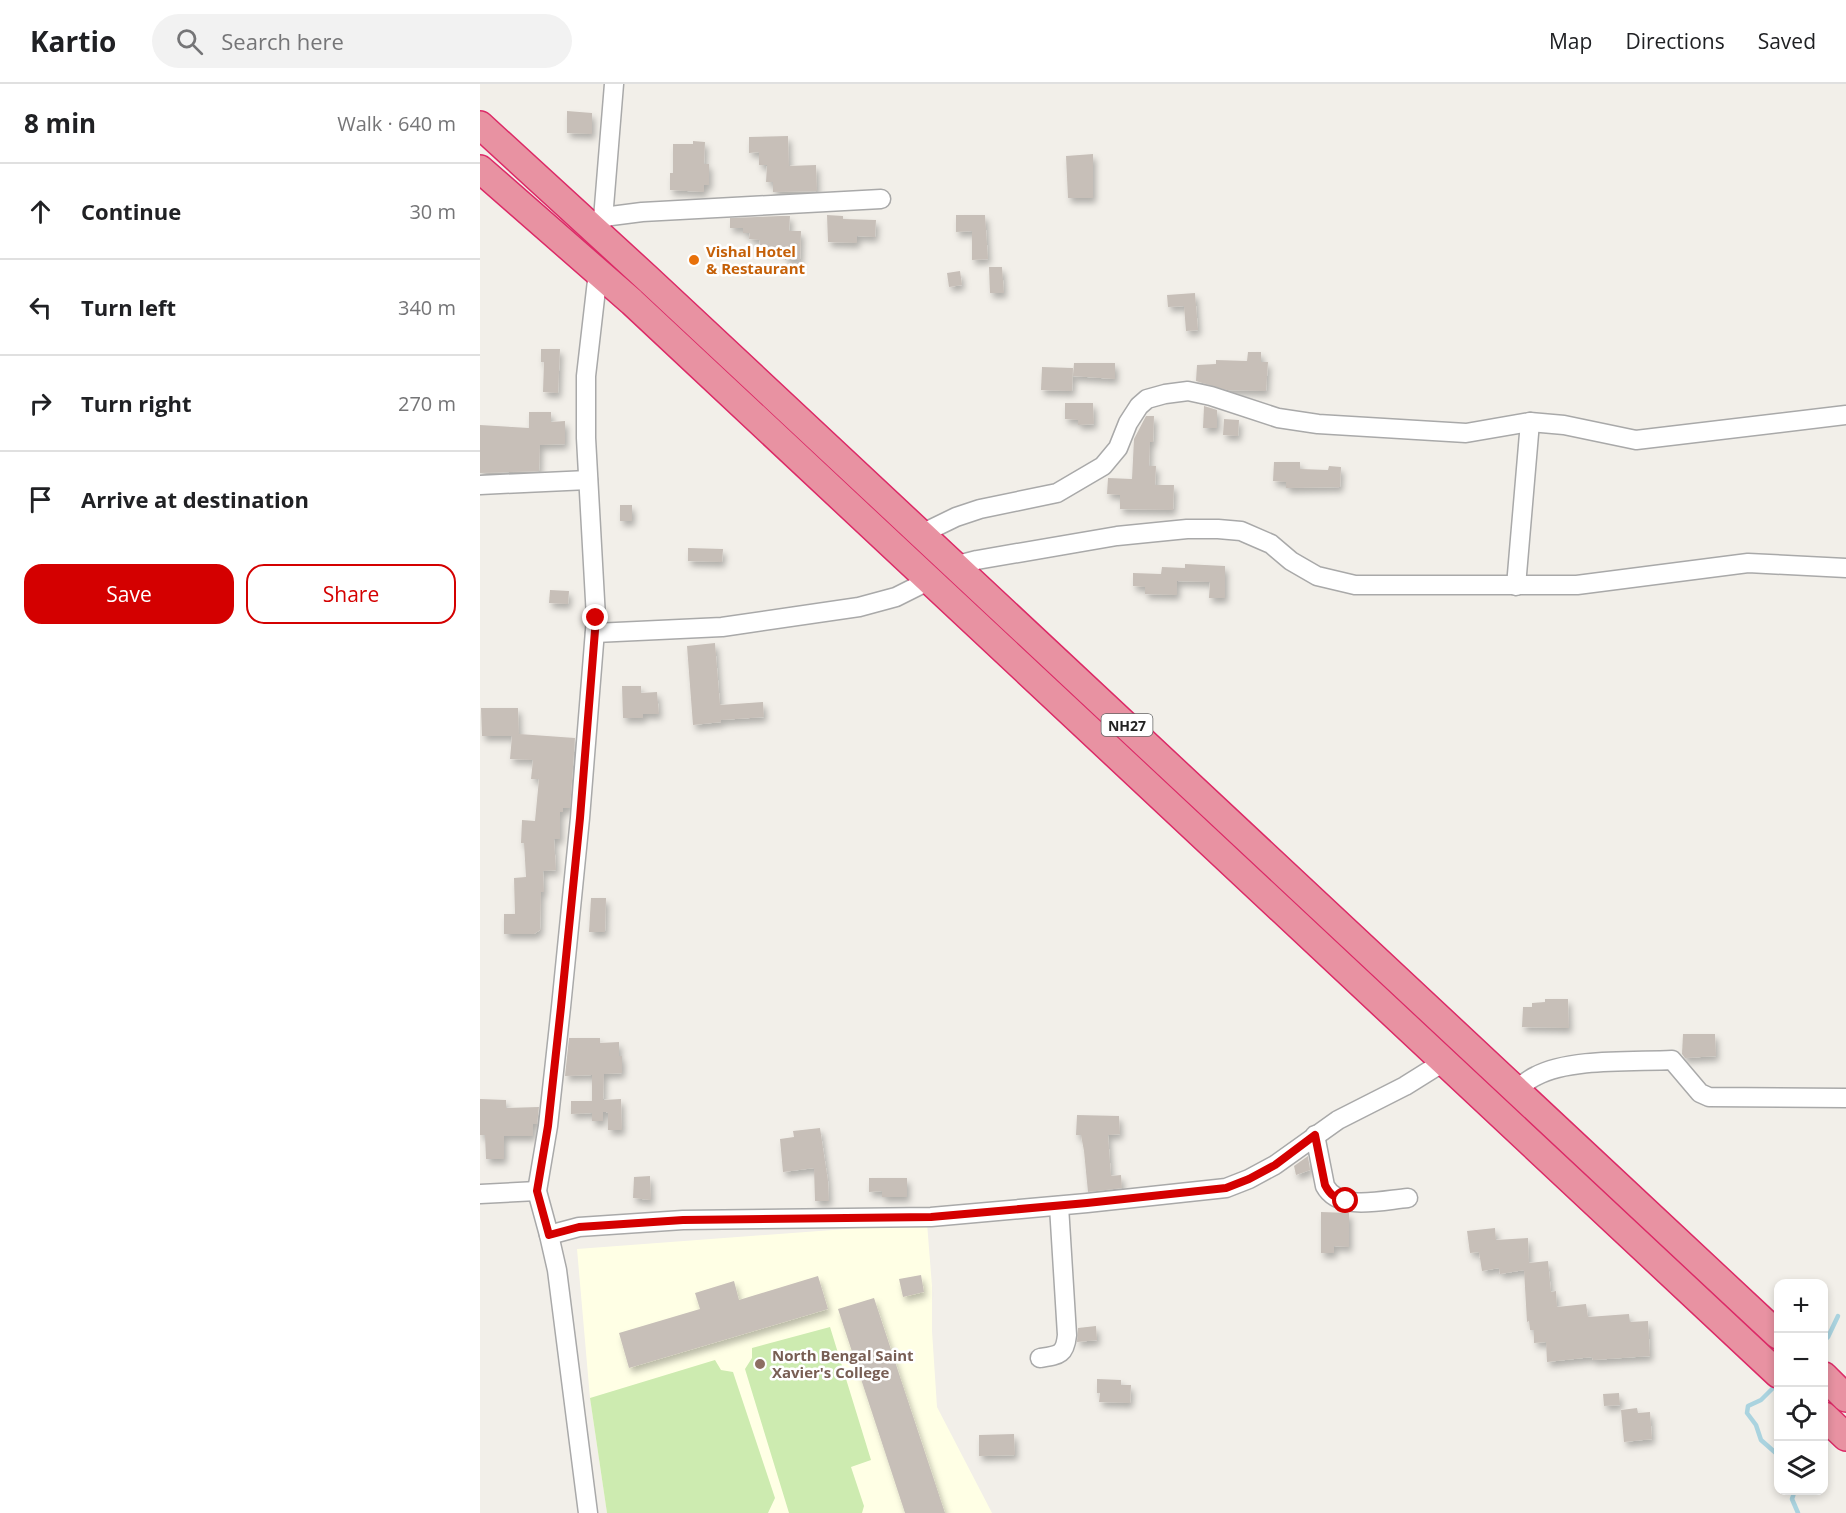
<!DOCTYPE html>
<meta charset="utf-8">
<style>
:root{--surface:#fff;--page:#f2f2f2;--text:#202124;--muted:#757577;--line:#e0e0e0;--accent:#d40000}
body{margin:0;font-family:"Open Sans",sans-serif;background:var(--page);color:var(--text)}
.controls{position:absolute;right:18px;bottom:18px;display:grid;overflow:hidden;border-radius:12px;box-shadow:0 3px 9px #0003}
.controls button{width:54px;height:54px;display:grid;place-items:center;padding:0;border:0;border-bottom:2px solid var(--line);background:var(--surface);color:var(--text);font:30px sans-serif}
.stop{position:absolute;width:18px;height:18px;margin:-14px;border:4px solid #d40000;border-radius:50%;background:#fff}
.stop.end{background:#d40000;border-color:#fff;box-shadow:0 2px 6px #0008}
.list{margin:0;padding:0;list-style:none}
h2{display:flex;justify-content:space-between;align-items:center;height:78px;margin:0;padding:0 24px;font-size:26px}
h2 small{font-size:20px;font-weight:400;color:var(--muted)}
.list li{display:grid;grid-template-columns:39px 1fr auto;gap:18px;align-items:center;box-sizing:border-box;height:96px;padding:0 24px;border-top:2px solid var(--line)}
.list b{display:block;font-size:22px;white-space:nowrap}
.list em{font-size:20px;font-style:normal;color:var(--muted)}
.actions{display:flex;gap:12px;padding:18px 24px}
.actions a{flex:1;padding:14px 0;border:2px solid var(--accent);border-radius:18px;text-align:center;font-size:21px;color:var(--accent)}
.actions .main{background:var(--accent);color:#fff}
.icon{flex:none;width:33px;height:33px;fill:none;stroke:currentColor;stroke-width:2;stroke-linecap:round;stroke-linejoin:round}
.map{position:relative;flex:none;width:1366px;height:1429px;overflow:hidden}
header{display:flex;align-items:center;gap:36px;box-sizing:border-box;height:84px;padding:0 30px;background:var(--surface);border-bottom:2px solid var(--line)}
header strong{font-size:28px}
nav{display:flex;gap:33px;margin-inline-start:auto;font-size:21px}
.search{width:420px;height:54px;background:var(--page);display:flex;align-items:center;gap:15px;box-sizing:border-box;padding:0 21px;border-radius:33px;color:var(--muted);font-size:22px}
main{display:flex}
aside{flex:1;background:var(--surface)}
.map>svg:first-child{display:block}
.education{fill:#ffffe5}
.grass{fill:#cdebb0}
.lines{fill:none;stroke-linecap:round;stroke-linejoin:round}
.stream{stroke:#aad3df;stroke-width:4.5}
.building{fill:#c7bfb8;filter:url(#shadow)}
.minor-casing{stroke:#a9a9a9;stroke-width:21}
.highway-casing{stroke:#dc2a67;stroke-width:30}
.minor{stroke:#fff;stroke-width:18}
.highway{stroke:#e892a2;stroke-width:27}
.route{stroke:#d40000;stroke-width:8}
.food-dot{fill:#e8710a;stroke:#fff;stroke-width:2}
.education-dot{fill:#8d6e63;stroke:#fff;stroke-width:2}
.labels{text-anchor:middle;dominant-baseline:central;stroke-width:5;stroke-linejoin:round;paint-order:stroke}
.shield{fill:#fff;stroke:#646464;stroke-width:1.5}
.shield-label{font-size:14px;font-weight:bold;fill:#222}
.food-label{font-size:15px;font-weight:bold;fill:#c56008;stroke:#fff;text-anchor:start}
.education-label{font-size:15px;font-weight:bold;fill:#785e54;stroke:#fff;text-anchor:start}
</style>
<header>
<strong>Kartio</strong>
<div class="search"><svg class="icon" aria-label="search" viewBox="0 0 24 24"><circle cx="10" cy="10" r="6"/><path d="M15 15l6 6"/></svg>Search here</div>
<nav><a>Map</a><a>Directions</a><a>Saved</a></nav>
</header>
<main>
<aside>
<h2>8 min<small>Walk · 640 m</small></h2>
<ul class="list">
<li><svg class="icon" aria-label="ahead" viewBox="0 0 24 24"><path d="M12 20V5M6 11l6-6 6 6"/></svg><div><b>Continue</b></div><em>30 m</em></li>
<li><svg class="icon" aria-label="left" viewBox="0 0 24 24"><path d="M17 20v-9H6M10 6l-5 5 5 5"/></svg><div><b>Turn left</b></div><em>340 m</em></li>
<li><svg class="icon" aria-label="right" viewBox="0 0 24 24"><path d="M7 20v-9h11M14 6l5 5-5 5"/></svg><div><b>Turn right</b></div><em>270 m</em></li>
<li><svg class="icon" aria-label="arrive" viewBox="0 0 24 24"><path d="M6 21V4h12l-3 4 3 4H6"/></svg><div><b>Arrive at destination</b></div></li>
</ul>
<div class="actions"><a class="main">Save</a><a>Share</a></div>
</aside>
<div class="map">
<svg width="1366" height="1429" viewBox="0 0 1366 1429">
<defs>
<filter id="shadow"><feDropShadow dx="3" dy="5" stdDeviation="3" flood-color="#0004"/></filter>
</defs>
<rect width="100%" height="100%" fill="#f2efe9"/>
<path class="education" d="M447 1139 452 1202V1247L457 1323 512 1429H127L110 1314 97 1165Z"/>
<g class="grass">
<path d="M350 1243 391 1376 371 1383 384 1422 382 1429H309L265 1285 272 1274V1264Z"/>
<path d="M235 1276 241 1286 253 1288 295 1414 288 1429H127L110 1314Z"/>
</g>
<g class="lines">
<g class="stream">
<path d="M1344 1257 1348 1253 1358 1232"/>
<path d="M1298 1299 1281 1316 1268 1322 1267 1329 1276 1341 1281 1356 1298 1371"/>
<path d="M1315 1406 1312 1415 1318 1429"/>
</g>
</g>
<g class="building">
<path d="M87 27 112 29V50L87 49Z"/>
<path d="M308 52 309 82 336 81 337 107 293 108V98H286L287 81H279V68L269 69V53Z"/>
<path d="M213 57 225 58 224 80H229V101H224V108L190 106V89H193V60H213Z"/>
<path d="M613 70V114H588L586 72Z"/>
<path d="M347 131 363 132V135L396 136 395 153 377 152V159L348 158Z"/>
<path d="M476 131H505L508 175 492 176V147L476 148Z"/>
<path d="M301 132H310L309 147H321L320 176H305V167L279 166 280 156 269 155 270 149H263V144H250V134Z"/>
<path d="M509 183H522L524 209H510Z"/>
<path d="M480 187 482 201 469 203 467 189Z"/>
<path d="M715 209 718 246 706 247 704 222 688 223 687 211Z"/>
<path d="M61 265H80L78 309 63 308 64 278H61Z"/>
<path d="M768 268H781V278H788L786 307 747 306 716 297 717 281 736 280V276L767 277Z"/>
<path d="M594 279H635V295L593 292Z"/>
<path d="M562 283 593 284 592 307 561 306Z"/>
<path d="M585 319H613L614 340 598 341V336L585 335Z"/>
<path d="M724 322 737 326V344H723Z"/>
<path d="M49 328H71V338L85 337V360L60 361 59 387 0 389V341L49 344Z"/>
<path d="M666 332H674L673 358H670L669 382H676L675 401H694L693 426 640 425V411L627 410 628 394 652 395 654 355Z"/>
<path d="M744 335 759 336 758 352 743 351Z"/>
<path d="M794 378H820V385L848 386 849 382 861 383 860 403 806 404V398L793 397Z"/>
<rect x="140" y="421" width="12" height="16"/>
<path d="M208 464 243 465 242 478 208 477Z"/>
<path d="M705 480 745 482V514H729L730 498 697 497V511L665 510V503L653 502V489L681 490 682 483 705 484Z"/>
<path d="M70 506 89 507 88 520 69 519Z"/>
<path d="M235 559 240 621 283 618 284 633 241 636V638L213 641 207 562Z"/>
<path d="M142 602H161V609L177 608 179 630H163V634H143Z"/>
<path d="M1 624H38L39 650 95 654 90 724H83V728H80V755H74L76 786 63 787 64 808H61L60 846 54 850H24V830H35L34 794 46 793 44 759H41L42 736 55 737 59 695H51L53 676 30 675 32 652H2Z"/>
<path d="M111 814H126L125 848H109Z"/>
<path d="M1065 915H1088L1089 944 1042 943 1043 923H1052V919L1065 918Z"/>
<path d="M1203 950H1235L1236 972 1205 974 1202 970Z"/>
<path d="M89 954H120V959L139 958V972H142V989L124 990 123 1016 141 1015 142 1046H128V1029L126 1028H123V1037H112V1029L91 1030V1017H112V991L85 992Z"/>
<path d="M0 1015 26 1016V1024L59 1023 57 1040H53V1052H24V1075H6L5 1051H0Z"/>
<path d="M597 1031 639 1032 640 1050 628 1051 631 1092 641 1091 642 1104 608 1108 604 1067 601 1051H596Z"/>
<path d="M340 1044 348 1097 349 1117H335L334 1084 303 1088 300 1055 314 1053 313 1047Z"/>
<path d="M828 1072 830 1086 816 1091 814 1082Z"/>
<path d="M170 1092 171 1116 153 1114 154 1093Z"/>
<path d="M389 1094H427V1113H402V1107L389 1108Z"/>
<path d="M841 1128 869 1129V1163L854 1162V1169H841Z"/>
<path d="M1015 1144 1016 1156 1048 1154 1049 1179 1068 1177 1071 1208 1076 1207 1077 1223 1106 1220 1108 1233 1149 1230 1150 1238 1168 1237 1170 1272 1113 1276 1112 1273 1067 1278 1066 1258 1054 1259V1246H1050L1049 1237 1047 1238 1044 1186 1020 1190 1019 1184 1002 1187 999 1168 990 1169 987 1147Z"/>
<path d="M441 1191 444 1208 423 1213 419 1195Z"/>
<path d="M338 1192 348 1225 149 1284 139 1249 220 1225 215 1209 254 1197 259 1216Z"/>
<path d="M394 1214 465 1429H425L358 1225Z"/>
<path d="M616 1242 617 1256 597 1258 598 1244Z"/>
<path d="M617 1295 641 1296V1301H651L650 1319 619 1318 620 1309H617Z"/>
<path d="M1139 1309 1140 1321 1124 1322 1123 1310Z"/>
<path d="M1157 1324 1158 1329 1170 1328 1172 1355 1144 1358 1141 1326Z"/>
<path d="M534 1350 535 1371 499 1372V1351Z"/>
</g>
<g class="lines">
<g class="minor-casing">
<g id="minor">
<path d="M123 135 134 0"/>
<path d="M108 139 131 132 162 128 401 115"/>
<path d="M118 188 106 292V354L116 534 100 734 81 923 68 1042 57 1107 69 1151 99 1143 203 1136 451 1133 607 1119 746 1104 769 1095 795 1081 858 1036 925 1002 965 977"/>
<path d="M0 401 108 396"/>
<path d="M441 450 476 433 500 425 577 409 623 382 638 364 648 339 659 322 667 315 685 310 708 307 731 312 798 334 838 340 986 349 1050 338 1084 341 1156 356 1366 331"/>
<path d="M474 482 497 476 637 452 707 445H738L761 447 791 460 811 477 837 492 875 501H1097L1268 479 1366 484"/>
<path d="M1036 502 1050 338"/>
<path d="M115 549 242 543 379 523 416 513 450 496"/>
<path d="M1036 1005C1043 1001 1049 995 1056 992 1090 974 1153 978 1192 976L1220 1009 1229 1013 1366 1014"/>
<path d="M835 1051 845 1102C859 1128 903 1116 928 1114"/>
<path d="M0 1110 57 1107"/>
<path d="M69 1151 77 1186 108 1429"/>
<path d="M560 1274C579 1271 585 1271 587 1251L579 1122"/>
</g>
</g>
<g class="highway-casing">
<g id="highway">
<path d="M0 41 167 194 1298 1251"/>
<path d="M0 85 152 218 1298 1290"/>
<path d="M1344 1292 1366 1314"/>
<path d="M1344 1332 1366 1353"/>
</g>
</g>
<use href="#minor" class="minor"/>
<use href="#highway" class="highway"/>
</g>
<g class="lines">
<path class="route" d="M116 534 100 734 81 923 68 1042 57 1107 69 1151 99 1143 203 1136 451 1133 607 1119 746 1104 769 1095 795 1081 835 1051 845 1101C850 1111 855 1114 866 1117"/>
</g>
<circle class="food-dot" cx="214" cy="176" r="6"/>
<circle class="education-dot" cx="280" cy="1280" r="6"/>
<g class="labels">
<rect class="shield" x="621.5" y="630" width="51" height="22" rx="4.5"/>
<g class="shield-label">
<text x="647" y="641">NH27</text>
</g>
<g class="food-label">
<text x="226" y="167">Vishal Hotel<tspan x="226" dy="17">&amp; Restaurant</tspan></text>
</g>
<g class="education-label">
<text x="292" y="1271">North Bengal Saint<tspan x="292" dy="17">Xavier's College</tspan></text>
</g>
</g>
</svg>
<div class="controls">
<button>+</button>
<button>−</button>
<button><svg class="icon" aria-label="locate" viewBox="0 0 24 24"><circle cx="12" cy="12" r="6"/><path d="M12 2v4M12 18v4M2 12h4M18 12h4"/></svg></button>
<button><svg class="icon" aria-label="layers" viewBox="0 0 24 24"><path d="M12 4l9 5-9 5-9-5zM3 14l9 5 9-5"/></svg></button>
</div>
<div class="stop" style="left:866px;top:1117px"></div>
<div class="stop end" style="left:116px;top:534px"></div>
</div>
</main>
